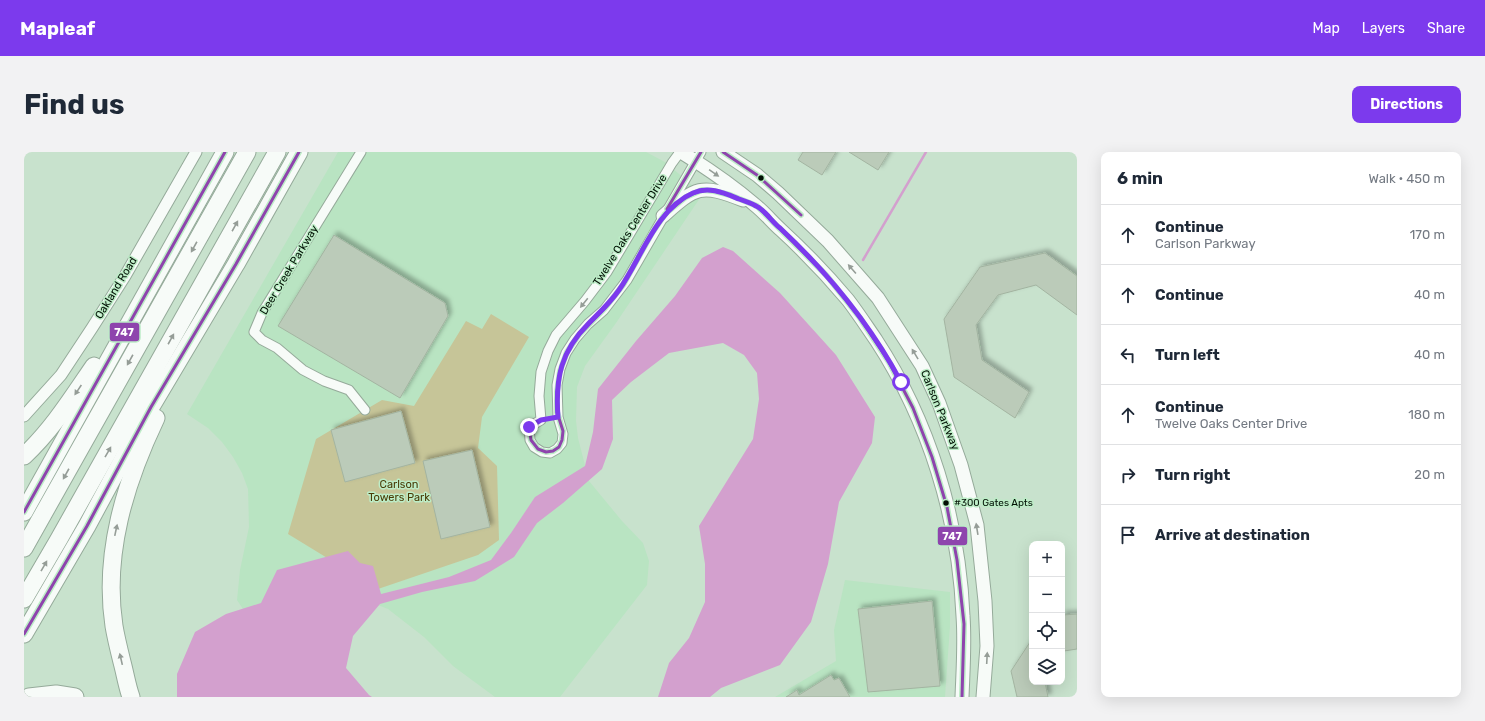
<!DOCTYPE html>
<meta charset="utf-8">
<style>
:root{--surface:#fff;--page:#f2f2f3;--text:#1f2937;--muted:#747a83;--line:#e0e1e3;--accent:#7c3aed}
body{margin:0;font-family:Rubik,sans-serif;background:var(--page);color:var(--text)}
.controls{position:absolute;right:12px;bottom:12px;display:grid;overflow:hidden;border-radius:8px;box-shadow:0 4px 16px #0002}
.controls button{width:36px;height:36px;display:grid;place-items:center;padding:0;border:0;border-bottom:1px solid var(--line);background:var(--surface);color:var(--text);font:20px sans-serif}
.stop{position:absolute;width:12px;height:12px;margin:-9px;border:3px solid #7c3aed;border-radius:50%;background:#fff}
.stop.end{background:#7c3aed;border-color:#fff;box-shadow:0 1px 4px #0008}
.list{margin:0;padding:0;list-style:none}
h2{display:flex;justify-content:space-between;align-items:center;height:52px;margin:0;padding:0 16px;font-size:17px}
h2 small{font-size:13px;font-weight:400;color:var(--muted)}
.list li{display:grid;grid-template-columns:26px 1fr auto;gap:12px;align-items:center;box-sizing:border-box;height:60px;padding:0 16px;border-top:1px solid var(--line)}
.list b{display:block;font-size:15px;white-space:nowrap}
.list p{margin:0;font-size:13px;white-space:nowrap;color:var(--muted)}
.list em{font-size:13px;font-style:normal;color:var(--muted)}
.icon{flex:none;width:22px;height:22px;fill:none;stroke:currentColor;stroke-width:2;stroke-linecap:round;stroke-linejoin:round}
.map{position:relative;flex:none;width:1053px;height:545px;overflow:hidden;border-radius:8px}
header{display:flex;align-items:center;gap:24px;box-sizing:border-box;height:56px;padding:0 20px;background:var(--accent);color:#fff}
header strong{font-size:19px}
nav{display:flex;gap:22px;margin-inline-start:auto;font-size:14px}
.intro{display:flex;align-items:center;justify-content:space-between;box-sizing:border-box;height:96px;padding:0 24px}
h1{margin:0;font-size:28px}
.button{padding:10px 18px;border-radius:8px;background:var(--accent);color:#fff;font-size:14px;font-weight:700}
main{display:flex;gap:24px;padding:0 24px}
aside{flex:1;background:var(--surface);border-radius:8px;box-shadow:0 4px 16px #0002}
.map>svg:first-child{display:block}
.built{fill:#b9e4c2}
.green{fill:#c6c598}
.water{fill:#d3a0ce}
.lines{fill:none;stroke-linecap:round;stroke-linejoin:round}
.stream{stroke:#d3a0ce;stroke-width:2.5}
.building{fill:#bbcbb9;stroke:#a3b4a1;filter:url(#shadow)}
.minor-casing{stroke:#95aa9a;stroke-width:11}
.tertiary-casing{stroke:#95aa9a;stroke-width:13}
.secondary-casing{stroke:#95aa9a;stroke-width:15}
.motorway-casing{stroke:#95aa9a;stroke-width:19}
.minor{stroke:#f7fbf8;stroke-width:9}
.tertiary{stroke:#f7fbf8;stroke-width:11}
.secondary{stroke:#f7fbf8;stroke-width:13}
.motorway{stroke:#f7fbf8;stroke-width:17}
.bus-1-casing{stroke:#bdedc7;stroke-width:6}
.bus-1{stroke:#8e44ad;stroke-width:3}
.oneway{fill:#959d97}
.route{stroke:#7c3aed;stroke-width:5}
.bus-dot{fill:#021105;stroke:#bdedc7;stroke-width:1.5}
.labels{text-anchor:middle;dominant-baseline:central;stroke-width:3;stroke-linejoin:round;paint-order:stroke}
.bus-label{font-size:10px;fill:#021105;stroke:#bdedc7;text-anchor:start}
.street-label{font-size:11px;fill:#021105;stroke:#bdedc7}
.park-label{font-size:11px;fill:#493a05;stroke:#bdedc7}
.line-badge{stroke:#bdedc7;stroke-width:1.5}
.badge-label{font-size:11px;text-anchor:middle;font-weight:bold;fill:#fff}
</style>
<header>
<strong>Mapleaf</strong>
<nav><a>Map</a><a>Layers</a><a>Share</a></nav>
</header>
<div class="intro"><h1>Find us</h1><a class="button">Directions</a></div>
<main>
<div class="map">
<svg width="1053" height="545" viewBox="0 0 1053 545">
<defs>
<filter id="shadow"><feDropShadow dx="3.5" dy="-3.5" stdDeviation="2" flood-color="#0004"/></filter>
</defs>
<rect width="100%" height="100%" fill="#c8e2cd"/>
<g class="built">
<path d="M314 0H622L641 10 668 33 676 46 592 171 561 214 553 235 552 269 554 286 565 329 598 369 619 391 625 409 623 433 536 545H471L429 514 400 485 364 457 341 448 225 466 213 448 216 418 225 375 224 337 218 321 209 305 198 290 184 276 163 262Z"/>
<path d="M821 428 926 440V474L921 545H751L812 509 810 478Z"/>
</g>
<path class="green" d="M467 162 505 185 458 265 454 296 473 314 475 388 454 403 354 437 264 382 292 287 358 248 390 254 442 169 458 177Z"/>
<path class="water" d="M699 95 709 99 756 141 812 203 851 265 848 291 815 350 804 412 787 470 756 513 697 536 686 545H634L645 511 665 486 681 450V412L675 374 729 287 735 247 733 221 720 203 699 191 645 201 607 230 588 248 589 287 578 317 539 351 513 371 490 405 451 429 398 440 356 452 329 484 322 516 345 543 348 545H153V522L171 480 202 462 237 451 253 418 324 399 336 411 349 414 357 442 425 425 467 408 487 381 511 345 561 314 569 280 574 237 612 189 651 144 678 106Z"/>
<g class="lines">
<path class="stream" d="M839 108 902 0"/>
</g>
<g class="building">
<path d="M779 0H812L798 23 774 8Z"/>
<path d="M825 0H865L854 18Z"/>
<path d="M310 83 421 151 424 164 376 246 254 174Z"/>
<path d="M1021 101 1053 124V163L1012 133 974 143 952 173 958 208 1005 240 991 266 930 225 920 167 956 115Z"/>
<path d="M377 259 391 311 321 330 307 278Z"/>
<path d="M448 298 466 375 417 387 399 309Z"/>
<path d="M908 449 916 534 844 540 834 457Z"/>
<path d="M1053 462V497L1040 499 1038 502V463Z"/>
<path d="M1008 487V530H1021L1024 545H993L987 519Z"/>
<path d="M807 523 810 528 815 526 826 545H762L773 538 775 543Z"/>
</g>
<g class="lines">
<g class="minor-casing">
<g id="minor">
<path d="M337 0 238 161 230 180 238 188 253 196 279 218 300 229 325 238 341 258"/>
<path d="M656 0 648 11 583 120 561 149 532 183 524 199 517 220 515 244 517 268 505 275 506 288 510 295 518 300 526 301 533 297 538 291 539 282 534 265 533 233 536 217 542 201 551 187 564 172 580 158 603 128 677 0"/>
</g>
</g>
<g class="tertiary-casing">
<path id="tertiary" d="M0 264 37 223 68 176 101 124 172 0"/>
</g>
<g class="secondary-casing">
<g id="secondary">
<path d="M657 0C683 16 708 33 731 53 740 60 748 70 757 78 781 100 803 123 824 148 834 161 843 175 852 188 905 269 935 367 939 464 941 491 939 518 938 545"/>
<path d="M699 0 733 23 754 41 804 89 854 146 898 214 915 251 937 313 953 373 961 449 963 494 959 545"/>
<path d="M639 64C672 35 676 31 719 48"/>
</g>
</g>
<g class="motorway-casing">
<g id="motorway">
<path d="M0 304C28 278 48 246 70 214"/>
<path d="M0 360 201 0"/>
<path d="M0 396 223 0"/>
<path d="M0 447 35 387 253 0"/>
<path d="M0 482 63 374 127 255 212 112 275 0"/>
<path d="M5 545 32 542 51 545"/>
<path d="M107 545C103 534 101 521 98 510 95 498 92 486 90 474 79 402 101 331 132 266"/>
</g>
</g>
<use href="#minor" class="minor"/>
<use href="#tertiary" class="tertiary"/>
<use href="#secondary" class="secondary"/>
<use href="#motorway" class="motorway"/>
<g class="bus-1-casing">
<g id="bus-1">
<path d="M699 0 733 23 777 63"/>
<path d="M643 57 677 0"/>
<path d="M505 275 507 288 514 297 522 300 529 299 535 295 538 288 539 279 533 260V240L536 219 543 200 554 184 581 156 599 133 628 81 641 62 662 45 678 38 690 39 706 43 733 54 803 124 836 166 865 210 889 256 908 305 923 355 933 408 940 472 938 545"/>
<path d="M0 360 201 0"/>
<path d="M0 482 63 374 127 255 212 112 275 0"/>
</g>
</g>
<use href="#bus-1" class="bus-1"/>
</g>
<defs><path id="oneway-solid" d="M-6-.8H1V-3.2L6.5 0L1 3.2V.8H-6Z"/></defs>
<g class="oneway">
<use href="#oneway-solid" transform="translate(690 21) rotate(35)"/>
<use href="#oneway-solid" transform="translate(211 74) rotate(-61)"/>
<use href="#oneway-solid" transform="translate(170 95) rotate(119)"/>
<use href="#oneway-solid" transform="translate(828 117) rotate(-131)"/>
<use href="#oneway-solid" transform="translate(560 151) rotate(129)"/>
<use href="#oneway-solid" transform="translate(147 187) rotate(-61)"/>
<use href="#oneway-solid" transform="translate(891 202) rotate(-121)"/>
<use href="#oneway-solid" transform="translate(106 208) rotate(119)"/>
<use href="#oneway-solid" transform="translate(54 238) rotate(124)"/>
<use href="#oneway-solid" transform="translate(84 300) rotate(-60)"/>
<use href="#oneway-solid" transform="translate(42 322) rotate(119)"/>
<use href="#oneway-solid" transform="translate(953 377) rotate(-99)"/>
<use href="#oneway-solid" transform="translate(92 378) rotate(-78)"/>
<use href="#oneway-solid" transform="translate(20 414) rotate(-60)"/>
<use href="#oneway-solid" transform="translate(963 506) rotate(-87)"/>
<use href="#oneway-solid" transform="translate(97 507) rotate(-103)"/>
</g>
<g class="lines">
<path class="route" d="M505 275 517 268 534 265C531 226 537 199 565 171 576 160 586 151 595 138 617 107 632 57 669 41 685 34 700 41 715 47 721 49 727 51 732 54 741 58 748 70 756 76 804 121 846 172 877 230"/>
</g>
<g class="bus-dot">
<circle cx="737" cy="26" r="3.5"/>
<circle cx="922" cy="351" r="3.5"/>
</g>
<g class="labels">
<g class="bus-label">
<text x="930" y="351">#300 Gates Apts</text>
</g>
<g class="street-label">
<text transform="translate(606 78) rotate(-58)">Twelve Oaks Center Drive</text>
<text transform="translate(265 118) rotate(-59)">Deer Creek Parkway</text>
<text transform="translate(92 136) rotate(-59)">Oakland Road</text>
<text transform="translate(916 258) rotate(68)">Carlson Parkway</text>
</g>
<g class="park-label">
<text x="375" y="332">Carlson<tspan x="375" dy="13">Towers Park</tspan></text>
</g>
</g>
<g class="line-badge">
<rect x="85" y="170" width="31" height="20" rx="4" fill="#8e44ad"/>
<rect x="913" y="374" width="31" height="20" rx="4" fill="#8e44ad"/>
</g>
<g class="badge-label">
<text x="100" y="184">747</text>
<text x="928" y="388">747</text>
</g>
</svg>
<div class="controls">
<button>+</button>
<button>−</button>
<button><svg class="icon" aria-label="locate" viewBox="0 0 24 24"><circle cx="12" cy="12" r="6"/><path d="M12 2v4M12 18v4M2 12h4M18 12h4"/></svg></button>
<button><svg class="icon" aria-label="layers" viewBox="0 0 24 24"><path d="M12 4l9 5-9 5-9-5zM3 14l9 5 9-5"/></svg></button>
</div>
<div class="stop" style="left:877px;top:230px"></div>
<div class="stop end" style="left:505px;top:275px"></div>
</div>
<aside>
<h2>6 min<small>Walk · 450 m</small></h2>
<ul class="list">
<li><svg class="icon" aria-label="ahead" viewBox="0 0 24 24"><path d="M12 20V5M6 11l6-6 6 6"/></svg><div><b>Continue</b><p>Carlson Parkway</p></div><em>170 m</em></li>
<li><svg class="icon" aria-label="ahead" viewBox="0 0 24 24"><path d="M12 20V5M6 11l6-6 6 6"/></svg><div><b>Continue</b></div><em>40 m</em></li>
<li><svg class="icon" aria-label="left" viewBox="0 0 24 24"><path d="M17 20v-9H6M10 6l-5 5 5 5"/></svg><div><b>Turn left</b></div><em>40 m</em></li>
<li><svg class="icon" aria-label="ahead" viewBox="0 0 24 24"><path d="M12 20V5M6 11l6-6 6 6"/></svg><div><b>Continue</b><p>Twelve Oaks Center Drive</p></div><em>180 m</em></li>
<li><svg class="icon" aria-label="right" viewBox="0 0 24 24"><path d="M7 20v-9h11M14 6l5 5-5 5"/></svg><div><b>Turn right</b></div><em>20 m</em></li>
<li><svg class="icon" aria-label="arrive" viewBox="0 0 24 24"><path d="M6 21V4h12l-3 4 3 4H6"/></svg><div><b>Arrive at destination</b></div></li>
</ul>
</aside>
</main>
